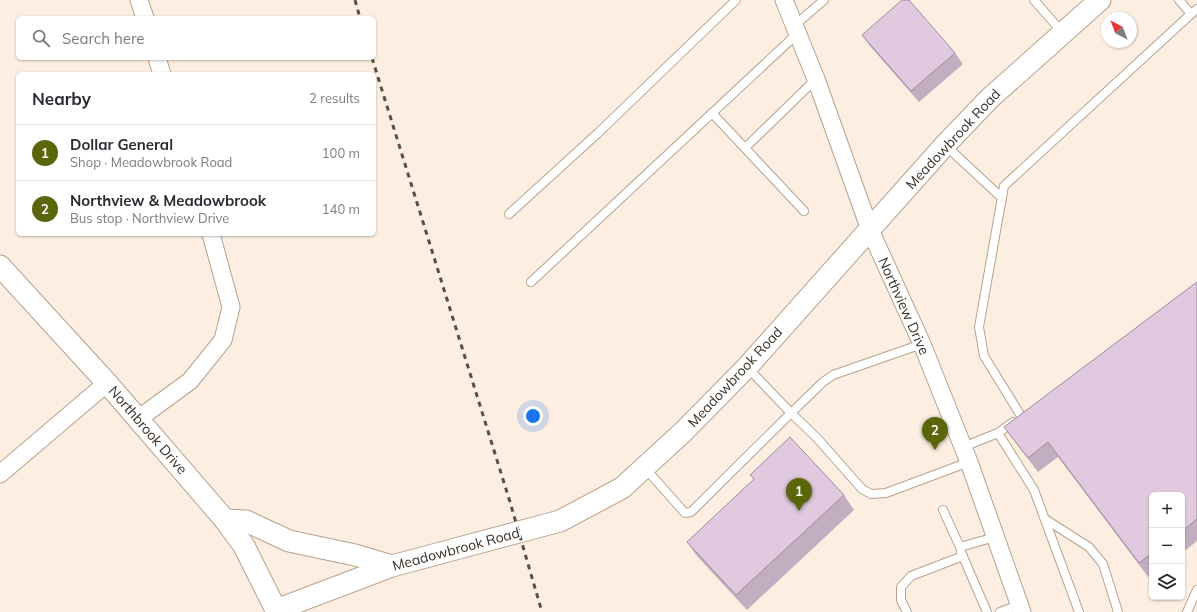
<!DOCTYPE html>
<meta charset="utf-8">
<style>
:root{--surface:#fff;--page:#f7f7f7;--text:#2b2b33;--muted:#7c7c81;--line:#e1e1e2;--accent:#5b660a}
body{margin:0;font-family:Mulish,sans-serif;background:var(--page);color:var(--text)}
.controls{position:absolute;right:12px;bottom:12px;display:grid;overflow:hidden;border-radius:6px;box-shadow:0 1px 3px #0004}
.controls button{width:36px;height:36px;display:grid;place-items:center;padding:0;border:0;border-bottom:1px solid var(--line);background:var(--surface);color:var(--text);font:20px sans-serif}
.compass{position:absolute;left:1101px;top:12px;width:36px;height:36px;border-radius:50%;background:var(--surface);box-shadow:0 1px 3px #0004;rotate:318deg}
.you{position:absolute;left:533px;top:416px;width:14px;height:14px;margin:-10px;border:3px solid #fff;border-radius:50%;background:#1a73e8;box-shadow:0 0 0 6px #1a73e833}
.badge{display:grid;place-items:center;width:26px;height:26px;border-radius:50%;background:var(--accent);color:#fff;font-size:13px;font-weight:700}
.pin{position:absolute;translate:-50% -33px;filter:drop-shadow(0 1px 2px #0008)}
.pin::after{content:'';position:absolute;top:21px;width:14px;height:12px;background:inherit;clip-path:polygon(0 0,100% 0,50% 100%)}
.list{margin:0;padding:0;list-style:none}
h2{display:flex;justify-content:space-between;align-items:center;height:52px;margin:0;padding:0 16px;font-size:17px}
h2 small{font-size:13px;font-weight:400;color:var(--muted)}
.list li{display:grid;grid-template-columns:26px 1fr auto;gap:12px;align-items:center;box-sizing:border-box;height:56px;padding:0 16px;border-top:1px solid var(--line)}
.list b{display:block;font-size:15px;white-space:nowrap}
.list p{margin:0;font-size:13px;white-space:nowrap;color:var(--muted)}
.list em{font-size:13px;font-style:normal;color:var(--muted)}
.icon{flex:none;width:22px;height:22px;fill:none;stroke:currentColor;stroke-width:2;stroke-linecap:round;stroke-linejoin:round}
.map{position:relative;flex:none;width:1197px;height:612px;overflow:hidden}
.search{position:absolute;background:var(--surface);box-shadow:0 1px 3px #0004;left:16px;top:16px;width:360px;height:44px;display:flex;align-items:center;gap:10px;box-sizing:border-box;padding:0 14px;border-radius:6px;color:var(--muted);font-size:15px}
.panel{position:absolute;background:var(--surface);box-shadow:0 1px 3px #0004;left:16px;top:72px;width:360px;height:164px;border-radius:6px}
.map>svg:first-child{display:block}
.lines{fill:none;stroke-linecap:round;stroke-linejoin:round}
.service-casing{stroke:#b8a28e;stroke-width:10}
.minor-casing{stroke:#b8a28e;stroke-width:19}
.tertiary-casing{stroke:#b8a28e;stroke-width:23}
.service{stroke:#fff;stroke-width:8}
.minor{stroke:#fff;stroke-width:17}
.tertiary{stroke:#fff;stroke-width:21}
.rail{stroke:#594f47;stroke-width:3;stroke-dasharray:5 5;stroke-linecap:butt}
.wall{fill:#c2aec0}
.building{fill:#e1cadf;stroke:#9e8d9c}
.labels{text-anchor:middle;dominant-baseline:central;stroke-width:3;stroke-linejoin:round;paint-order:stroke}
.street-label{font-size:14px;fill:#393028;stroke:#fefefe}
</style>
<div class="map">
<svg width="1197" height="612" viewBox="0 0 1197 612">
<rect width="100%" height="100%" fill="#fdeee2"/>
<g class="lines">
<g class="service-casing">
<g id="service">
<path d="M1034 0 1062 32"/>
<path d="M1179 0 1191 14 1197 9"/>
<path d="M795 25 824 0"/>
<path d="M712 113 804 211"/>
<path d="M945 145 1002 198"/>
<path d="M745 148 816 79"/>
<path d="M509 214 598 133 736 0"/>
<path d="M531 282 798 33"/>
<path d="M922 344 833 375 823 382 791 413 817 438 862 489 871 494 886 493 969 462"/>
<path d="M1021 416 984 356 979 327 1004 186 1191 14"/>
<path d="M1013 422 998 433 1034 490 1079 612"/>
<path d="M963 447 998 433"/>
<path d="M645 468 685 513 691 512 791 413 747 367"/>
<path d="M943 510 960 547 995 537"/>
<path d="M1045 519 1089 547 1103 564 1118 612"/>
<path d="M961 552 987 612"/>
<path d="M907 612 901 600V587L911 576 963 556"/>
<path d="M1000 612 1019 605"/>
<path d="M1187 612 1197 590"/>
</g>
</g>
<g class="minor-casing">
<g id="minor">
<path d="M139 0 145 18"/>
<path d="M784 0 816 79 870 230 922 344 969 462 1022 612"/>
<path d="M157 58 162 74"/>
<path d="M138 419 190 381 223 340 231 307 211 234"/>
<path d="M0 474 107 383"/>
</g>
</g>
<g class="tertiary-casing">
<g id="tertiary">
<path d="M0 266 107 383 225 520 244 546 277 612"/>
<path d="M225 520 246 521 289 541 355 555 392 566"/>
<path d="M276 610 392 566 560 521 622 488 683 432 747 367 945 145 990 98 1100 0"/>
</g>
</g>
<use href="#service" class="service"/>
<use href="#minor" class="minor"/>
<use href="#tertiary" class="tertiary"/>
<g class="rail">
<path d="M355 0 360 18"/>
<path d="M372 58 510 502 542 612"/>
</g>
</g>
<g class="wall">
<path d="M862 35 955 53 963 64 919 102 870 46Z"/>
<path d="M1197 282V541L1182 553V495H1152V575L1149 578 1058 457 1038 472 1004 427Z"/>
<path d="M750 475 844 495 854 510 747 610 697 556 687 542 754 480Z"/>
</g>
<g class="building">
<path d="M902 0H909L955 53 911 91 862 35Z"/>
<path d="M1197 282V519L1182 531V495H1152V553L1139 563 1048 442 1028 458 1004 427Z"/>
<path d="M790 437 844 495 736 595 687 542 754 479 750 475Z"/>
</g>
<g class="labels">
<g class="street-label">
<text transform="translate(953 139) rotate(-47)">Meadowbrook Road</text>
<text transform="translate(904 306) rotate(66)">Northview Drive</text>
<text transform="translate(735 377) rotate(-47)">Meadowbrook Road</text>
<text transform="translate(148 430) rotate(49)">Northbrook Drive</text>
<text transform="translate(456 549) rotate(-15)">Meadowbrook Road</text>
</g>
</g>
</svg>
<div class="controls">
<button>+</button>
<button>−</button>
<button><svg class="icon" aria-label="layers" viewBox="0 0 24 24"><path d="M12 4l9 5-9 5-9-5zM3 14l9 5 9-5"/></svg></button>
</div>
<svg class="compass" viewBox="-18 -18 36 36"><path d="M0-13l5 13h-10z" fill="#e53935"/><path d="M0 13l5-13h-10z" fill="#7c7c81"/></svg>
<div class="you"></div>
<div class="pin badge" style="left:799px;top:511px">1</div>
<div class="pin badge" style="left:935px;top:450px">2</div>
<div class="search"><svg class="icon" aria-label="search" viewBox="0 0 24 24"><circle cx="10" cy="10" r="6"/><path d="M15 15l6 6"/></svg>Search here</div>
<section class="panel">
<h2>Nearby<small>2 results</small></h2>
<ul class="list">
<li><span class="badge">1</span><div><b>Dollar General</b><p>Shop · Meadowbrook Road</p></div><em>100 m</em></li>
<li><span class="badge">2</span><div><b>Northview &amp; Meadowbrook</b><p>Bus stop · Northview Drive</p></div><em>140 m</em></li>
</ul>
</section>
</div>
